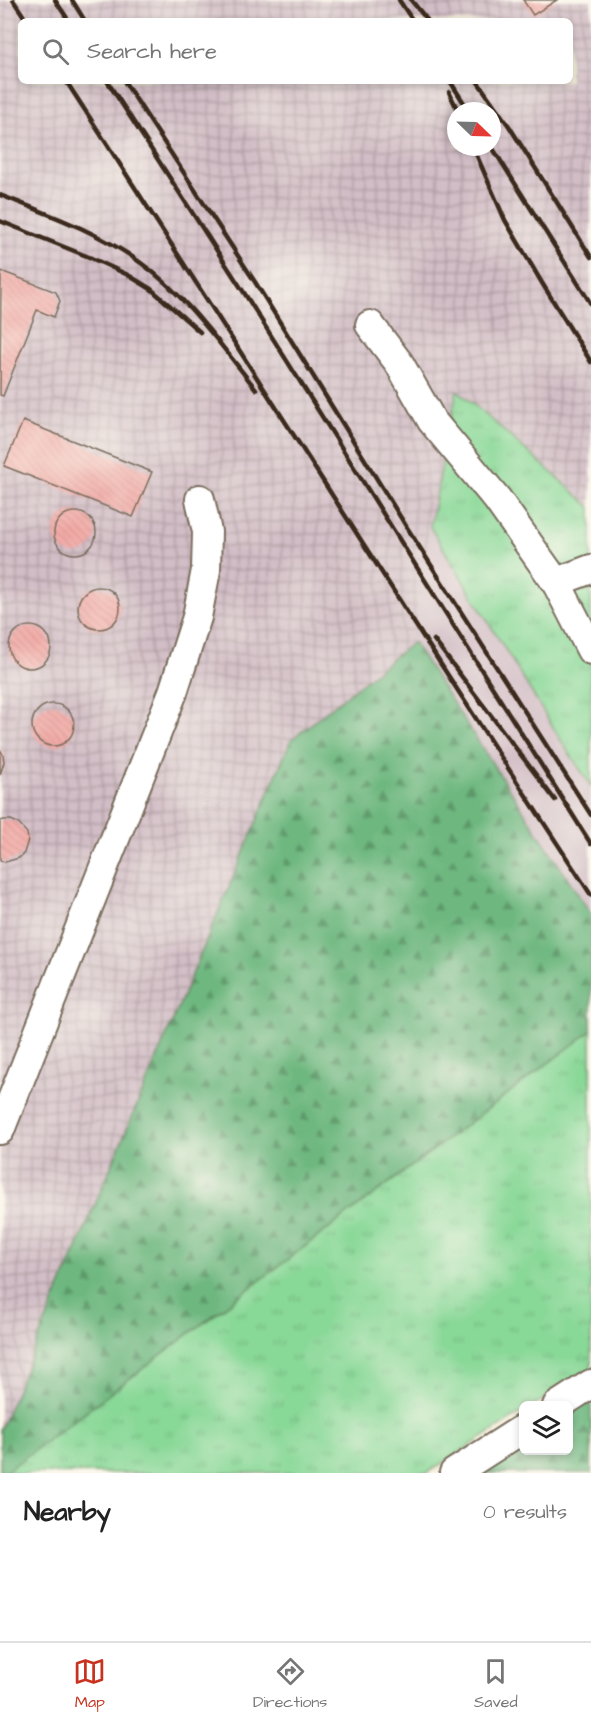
<!DOCTYPE html>
<style>
:root{--surface:#fff;--page:#f2f2f2;--text:#222;--muted:#767676;--line:#e0e0e0;--accent:#c8321e}
body{margin:0;font-family:"Architects Daughter",sans-serif;background:var(--page);color:var(--text)}
.controls{position:absolute;right:18px;bottom:18px;display:grid;overflow:hidden;border-radius:9px;box-shadow:0 3px 9px #0003}
.controls button{width:54px;height:54px;display:grid;place-items:center;padding:0;border:0;border-bottom:2px solid var(--line);background:var(--surface);color:var(--text);font:30px sans-serif}
.compass{position:absolute;left:447px;top:102px;width:54px;height:54px;border-radius:50%;background:var(--surface);box-shadow:0 3px 9px #0003;rotate:113deg}
.list{margin:0;padding:0;list-style:none}
h2{display:flex;justify-content:space-between;align-items:center;height:78px;margin:0;padding:0 24px;font-size:26px}
h2 small{font-size:20px;font-weight:400;color:var(--muted)}
.icon{flex:none;width:33px;height:33px;fill:none;stroke:currentColor;stroke-width:2;stroke-linecap:round;stroke-linejoin:round}
.map{position:relative;flex:none;width:591px;height:1473px;overflow:hidden}
.search{position:absolute;background:var(--surface);box-shadow:0 3px 9px #0003;left:18px;right:18px;top:18px;height:66px;display:flex;align-items:center;gap:15px;box-sizing:border-box;padding:0 21px;border-radius:9px;color:var(--muted);font-size:22px}
.sheet{height:168px;background:var(--surface)}
nav{display:flex;justify-content:space-around;align-items:center;box-sizing:border-box;height:84px;border-top:2px solid var(--line);background:var(--surface);font-size:16px;color:var(--muted)}
nav a{display:grid;justify-items:center;gap:3px}
nav .on{color:var(--accent)}
.map>svg:first-child{display:block}
.industrial{fill:url(#industrial-grid);fill-rule:evenodd}
.railway{fill:#d2bdc6}
.grass{fill:url(#grass-tufts);stroke:#62815a;stroke-width:1.5}
.forest{fill:url(#forest-firs);stroke:#54714f;stroke-width:1.5}
.building{fill:url(#building-back-hatch)}
.lines{fill:none;stroke-linecap:round;stroke-linejoin:round}
.minor-casing{stroke:#7b6e5f;stroke-width:32}
.minor{stroke:#fff;stroke-width:28}
.rail{stroke:#3b2a1e;stroke-width:4.5}
</style>
<div class="map">
<svg width="591" height="1473" viewBox="0 0 591 1473">
<defs>
<pattern id="industrial-grid" width="8" height="8" patternUnits="userSpaceOnUse" patternTransform="scale(1.5)"><rect width="8" height="8" fill="#d2bdc6"/><path d="M0 4h8M4 0v8" fill="none" stroke="#ac9aa0"/></pattern>
<pattern id="grass-tufts" width="24" height="20" patternUnits="userSpaceOnUse" patternTransform="scale(1.5)"><rect width="24" height="20" fill="#88d897"/><path d="M3 7l-1-3M5 7V3M7 7l1-3M15 17l-1-3M17 17v-4M19 17l1-3" fill="none" stroke="#76ba82"/></pattern>
<pattern id="forest-firs" width="22" height="20" patternUnits="userSpaceOnUse" patternTransform="scale(1.5)"><rect width="22" height="20" fill="#6eb880"/><path d="M5 1l3.5 6h-7zM16 11l3.5 6h-7z" fill="#5c9668"/></pattern>
<pattern id="building-back-hatch" width="6" height="6" patternUnits="userSpaceOnUse" patternTransform="scale(1.5)"><rect width="6" height="6" fill="#f3aba7"/><path d="M-1 5l2 2M0 0l6 6M5-1l2 2" fill="none" stroke="#d1938f"/></pattern>
</defs>
<rect width="100%" height="100%" fill="#fbf7ec"/>
<filter id="ink" filterUnits="userSpaceOnUse"><feTurbulence type="fractalNoise" baseFrequency=".0167" numOctaves="2"/><feDisplacementMap in="SourceGraphic" scale="12" xChannelSelector="R" yChannelSelector="G"/><feConvolveMatrix kernelMatrix="1 2 1 2 8 2 1 2 1" color-interpolation-filters="sRGB"/></filter>
<filter id="wash" filterUnits="userSpaceOnUse"><feTurbulence type="fractalNoise" baseFrequency=".008" numOctaves="4" result="noise"/><feDisplacementMap in="SourceGraphic" scale="24" xChannelSelector="R" yChannelSelector="G"/><feGaussianBlur stdDeviation="1.35" result="paint"/><feColorMatrix in="noise" values="0 0 0 0 0 0 0 0 0 0 0 0 0 0 0 0 0 1.4 0 .05"/><feComposite in="paint" operator="in"/></filter>
<g filter="url(#wash)">
<rect width="100%" height="100%" fill="#f3edd8"/>
<path class="industrial" d="M0 0H591V507L457 391 430 527 413 642 291 740 0 1430ZM21 21H570V81H21ZM456 111H492V147H456Z"/>
<path class="railway" d="M430 527 562 742 591 786V914L413 642Z"/>
<g class="grass">
<path d="M457 390 591 507V786L562 742 430 527Z"/>
<path d="M591 1031V1370L534 1405 524 1406 523 1412 427 1473H4Z"/>
</g>
<g class="forest">
<path d="M413 642 591 914V1031L4 1473H0V1430L291 740Z"/>
<path d="M591 1396V1473H472L523 1440 524 1450H568L569 1411Z"/>
</g>
<g id="blocks">
<g class="building">
<path d="M523 0H557L533 15Z"/>
<path d="M1 271 56 292 60 301 54 317 37 310 3 396 0 395Z"/>
<path d="M23 421 152 472 133 517 4 466Z"/>
<circle cx="75" cy="533" r="21"/>
<circle cx="99" cy="608" r="21"/>
<circle cx="30" cy="647" r="21"/>
<circle cx="53" cy="725" r="21"/>
<path d="M0 749 3 755 4 762 0 775Z"/>
<path d="M4 820H11L18 823 27 833 28 840 24 853 19 858 5 862 0 861V821Z"/>
</g>
</g>
</g>
<g filter="url(#ink)">
<use href="#blocks" fill-opacity="0" stroke="#7b6e5f" stroke-width="1.5"/>
<g class="lines">
<g class="minor-casing">
<g id="minor">
<path d="M370 325 399 363 432 421 497 499 557 584 567 578 591 569"/>
<path d="M557 584 591 650"/>
<path d="M0 1130 173 692 197 617 206 570 207 532 200 499"/>
<path d="M557 1406 591 1384"/>
<path d="M454 1473 524 1428"/>
</g>
</g>
<use href="#minor" class="minor"/>
<g class="rail">
<path d="M13 0 27 21"/>
<path d="M55 0 69 21"/>
<path d="M72 0 85 21"/>
<path d="M399 0 413 21"/>
<path d="M411 0 428 21"/>
<path d="M66 81C242 352 413 625 591 895"/>
<path d="M107 81 243 291 591 844"/>
<path d="M124 81 255 282 406 526 591 815"/>
<path d="M450 81 469 111"/>
<path d="M477 81 509 126 591 257"/>
<path d="M449 92 458 111"/>
<path d="M473 147 505 220 542 283 591 362"/>
<path d="M492 147 591 304"/>
<path d="M0 195C48 214 99 232 141 263 186 295 222 347 256 389"/>
<path d="M0 221 89 257 128 275 151 289 200 332"/>
<path d="M434 640 555 800"/>
</g>
</g>
</g>
</svg>
<div class="controls">
<button><svg class="icon" aria-label="layers" viewBox="0 0 24 24"><path d="M12 4l9 5-9 5-9-5zM3 14l9 5 9-5"/></svg></button>
</div>
<svg class="compass" viewBox="-18 -18 36 36"><path d="M0-13l5 13h-10z" fill="#e53935"/><path d="M0 13l5-13h-10z" fill="#767676"/></svg>
<div class="search"><svg class="icon" aria-label="search" viewBox="0 0 24 24"><circle cx="10" cy="10" r="6"/><path d="M15 15l6 6"/></svg>Search here</div>
</div>
<section class="sheet">
<h2>Nearby<small>0 results</small></h2>
<ul class="list">
</ul>
</section>
<nav>
<a class="on"><svg class="icon" aria-label="map" viewBox="0 0 24 24"><path d="M3 6l6-2 6 2 6-2v14l-6 2-6-2-6 2zM9 4v14M15 6v14"/></svg>Map</a>
<a><svg class="icon" aria-label="directions" viewBox="0 0 24 24"><path d="M12 3l9 9-9 9-9-9zM9 14v-3h6M13 9l2 2-2 2"/></svg>Directions</a>
<a><svg class="icon" aria-label="saved" viewBox="0 0 24 24"><path d="M7 4h10v16l-5-4-5 4z"/></svg>Saved</a>
</nav>
